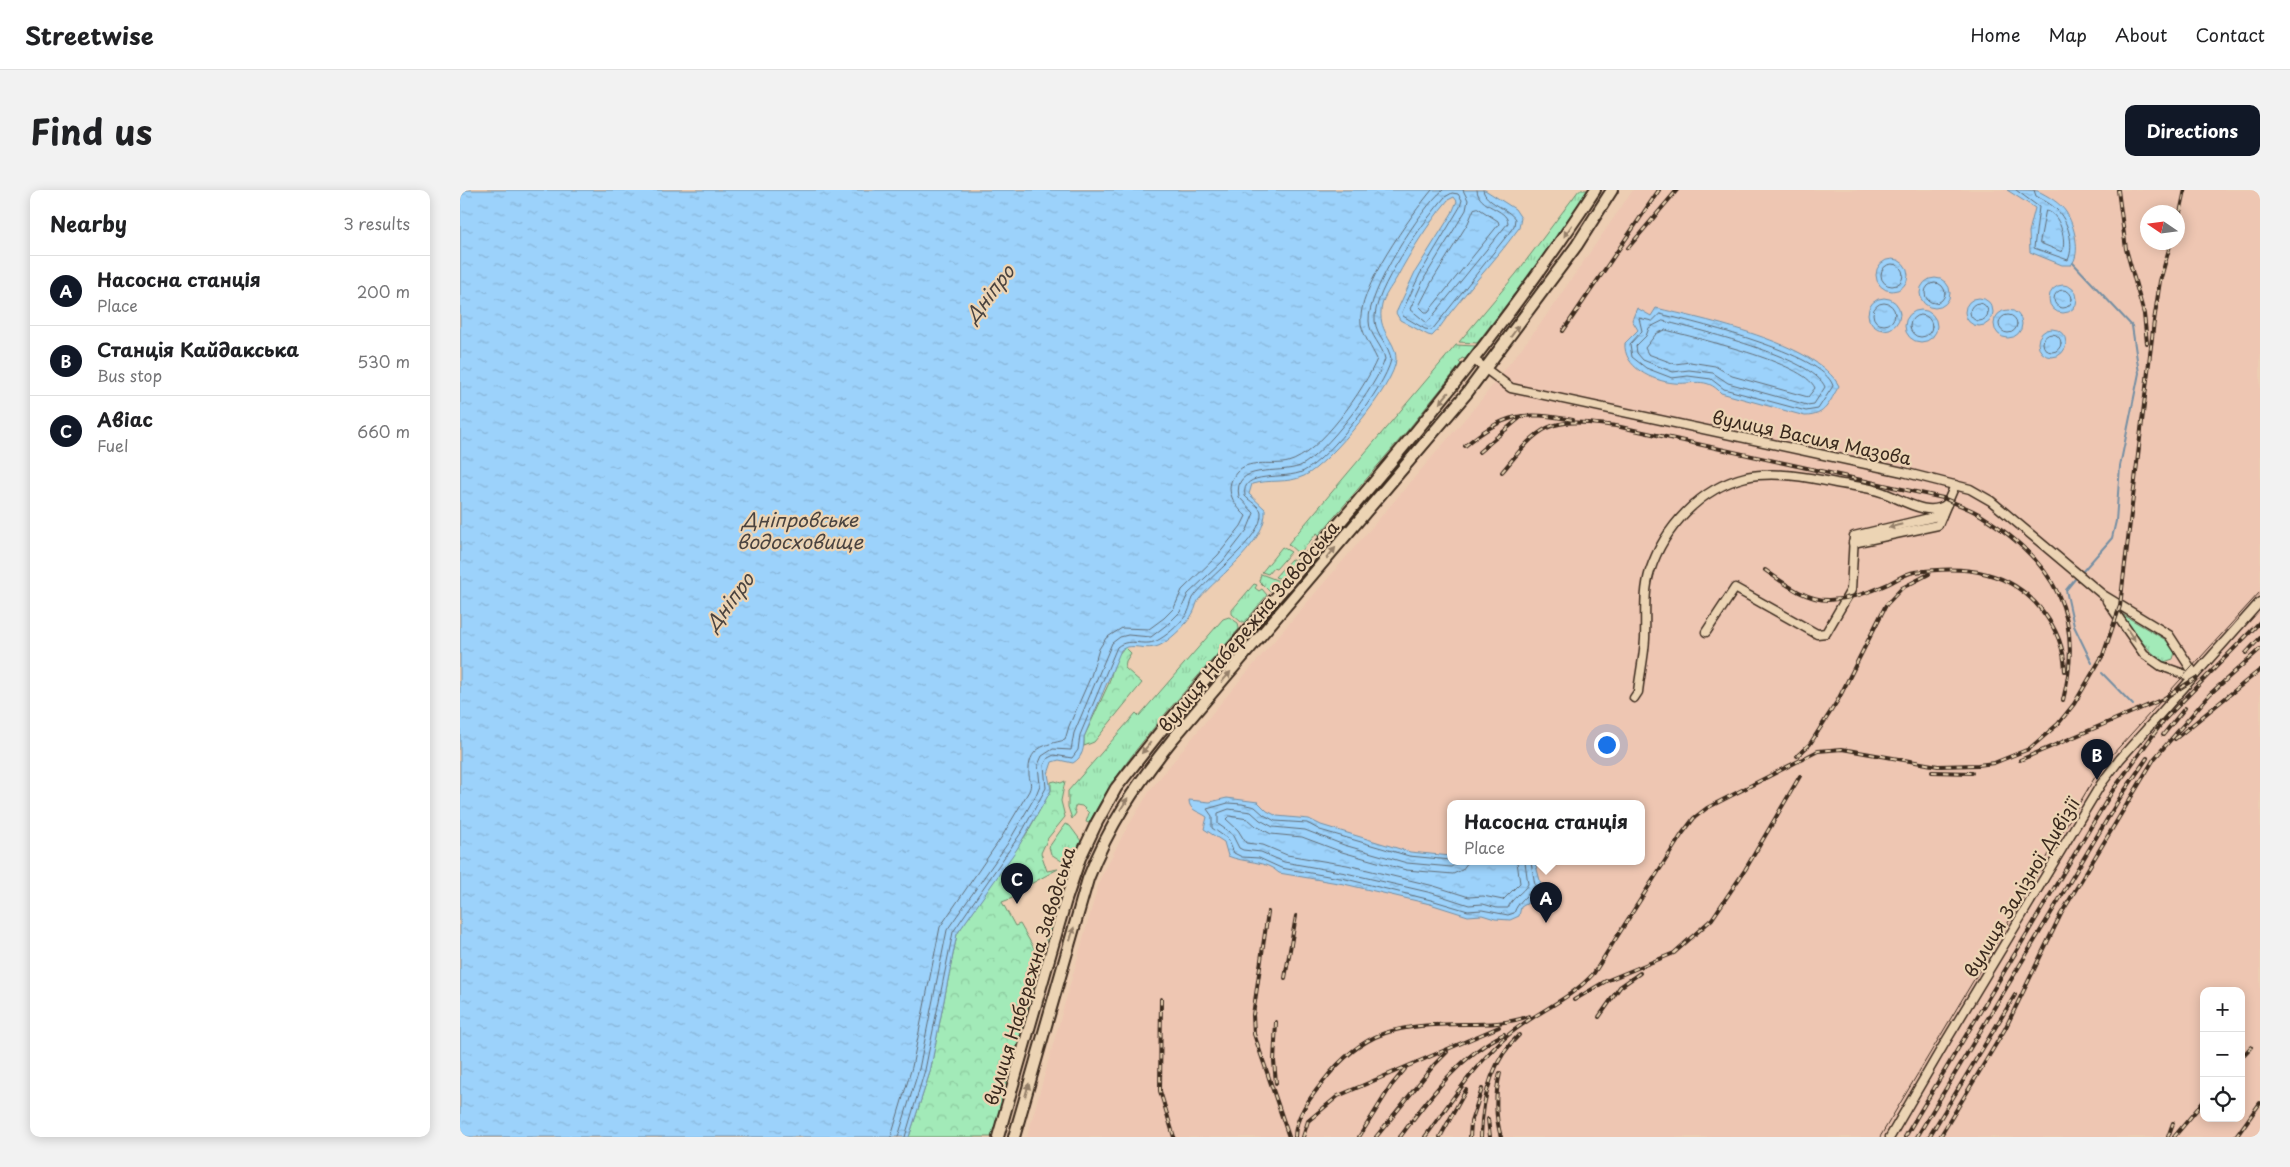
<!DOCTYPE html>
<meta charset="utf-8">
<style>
:root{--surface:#fff;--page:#f2f2f2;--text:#202124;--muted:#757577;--line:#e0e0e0;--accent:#111827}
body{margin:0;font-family:"Playpen Sans",sans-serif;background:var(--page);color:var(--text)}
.controls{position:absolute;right:15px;bottom:15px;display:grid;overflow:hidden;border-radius:10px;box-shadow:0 2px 12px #0003}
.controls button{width:45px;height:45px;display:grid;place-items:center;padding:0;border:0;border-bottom:1px solid var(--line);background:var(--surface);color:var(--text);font:25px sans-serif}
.compass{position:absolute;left:1680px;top:15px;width:45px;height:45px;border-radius:50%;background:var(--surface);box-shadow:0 2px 12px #0003;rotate:283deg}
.you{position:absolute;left:1146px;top:554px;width:18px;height:18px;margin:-12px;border:4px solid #fff;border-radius:50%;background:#1a73e8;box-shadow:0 0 0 8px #1a73e833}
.badge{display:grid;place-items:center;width:32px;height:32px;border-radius:50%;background:var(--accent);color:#fff;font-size:16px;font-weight:700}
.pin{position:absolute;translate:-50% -41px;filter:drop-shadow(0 1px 2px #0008)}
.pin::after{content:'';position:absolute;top:26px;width:18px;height:15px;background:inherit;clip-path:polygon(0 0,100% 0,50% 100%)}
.popup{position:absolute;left:987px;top:610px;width:198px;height:65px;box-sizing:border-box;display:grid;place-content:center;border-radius:10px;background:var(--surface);filter:drop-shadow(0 1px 4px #0005);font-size:16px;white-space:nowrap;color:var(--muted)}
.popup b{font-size:19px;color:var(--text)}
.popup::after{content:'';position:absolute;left:50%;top:100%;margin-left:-10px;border:10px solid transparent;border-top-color:var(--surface)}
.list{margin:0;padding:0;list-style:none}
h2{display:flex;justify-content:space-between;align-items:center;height:65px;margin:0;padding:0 20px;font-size:21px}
h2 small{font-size:16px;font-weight:400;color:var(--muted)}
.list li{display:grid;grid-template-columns:32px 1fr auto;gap:15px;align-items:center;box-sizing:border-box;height:70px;padding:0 20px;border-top:1px solid var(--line)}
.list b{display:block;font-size:19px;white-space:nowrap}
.list p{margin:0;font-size:16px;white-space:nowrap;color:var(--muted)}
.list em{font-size:16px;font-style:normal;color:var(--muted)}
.icon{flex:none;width:28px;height:28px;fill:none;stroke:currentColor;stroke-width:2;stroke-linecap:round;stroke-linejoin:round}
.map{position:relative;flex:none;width:1800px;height:947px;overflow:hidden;border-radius:10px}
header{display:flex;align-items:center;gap:30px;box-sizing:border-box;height:70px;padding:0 25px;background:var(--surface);border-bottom:1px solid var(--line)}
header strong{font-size:24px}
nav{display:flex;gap:28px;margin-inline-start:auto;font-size:18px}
.intro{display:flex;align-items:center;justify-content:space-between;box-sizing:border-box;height:120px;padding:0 30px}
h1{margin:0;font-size:35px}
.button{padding:12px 22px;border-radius:10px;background:var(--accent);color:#fff;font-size:18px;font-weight:700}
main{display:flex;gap:30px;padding:0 30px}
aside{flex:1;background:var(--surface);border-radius:10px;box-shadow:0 2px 12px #0003}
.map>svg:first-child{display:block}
.built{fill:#eec6b2;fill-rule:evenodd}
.grass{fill:url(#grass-tufts);stroke:#6e8a6b}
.forest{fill:url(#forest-crowns);stroke:#6e8a6b}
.water{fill:url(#water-ripples);stroke:#758fa3}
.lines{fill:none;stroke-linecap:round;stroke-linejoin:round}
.shore{stroke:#626d76;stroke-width:1}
.stream{stroke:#758fa3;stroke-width:2}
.minor-casing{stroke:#3b2a1e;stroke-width:11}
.major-casing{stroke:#3b2a1e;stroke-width:14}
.minor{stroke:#ecd4b4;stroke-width:8}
.major{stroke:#ecd4b4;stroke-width:10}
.tram{stroke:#3b2a1e;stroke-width:1}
.rail-casing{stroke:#3b2a1e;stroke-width:4}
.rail{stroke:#ecd4b4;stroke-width:2;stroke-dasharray:5.5;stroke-linecap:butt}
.oneway{fill:#947f69}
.labels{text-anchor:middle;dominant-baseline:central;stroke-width:4.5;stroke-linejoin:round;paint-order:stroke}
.street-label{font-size:18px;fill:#3b2a1e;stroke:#ecd4b4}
.water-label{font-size:19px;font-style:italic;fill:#4a433f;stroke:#ecd4b4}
</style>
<header>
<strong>Streetwise</strong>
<nav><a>Home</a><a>Map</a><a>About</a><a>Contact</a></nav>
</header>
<div class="intro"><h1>Find us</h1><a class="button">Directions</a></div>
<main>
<aside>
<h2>Nearby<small>3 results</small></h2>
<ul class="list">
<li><span class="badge">A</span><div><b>Насосна станція</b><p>Place</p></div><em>200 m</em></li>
<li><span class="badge">B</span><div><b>Станція Кайдакська</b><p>Bus stop</p></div><em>530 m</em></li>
<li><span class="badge">C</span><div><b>Авіас</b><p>Fuel</p></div><em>660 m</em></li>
</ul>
</aside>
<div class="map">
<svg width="1800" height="947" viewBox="0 0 1800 947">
<defs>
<pattern id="grass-tufts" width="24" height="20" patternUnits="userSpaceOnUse" patternTransform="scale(1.25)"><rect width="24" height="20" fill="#a2eab8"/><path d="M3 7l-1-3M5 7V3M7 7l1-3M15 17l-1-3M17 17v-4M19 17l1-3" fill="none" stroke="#8cc99e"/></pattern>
<pattern id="forest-crowns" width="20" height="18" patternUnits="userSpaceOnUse" patternTransform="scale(1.25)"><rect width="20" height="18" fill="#a2eab8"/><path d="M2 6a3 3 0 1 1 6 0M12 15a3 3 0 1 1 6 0" fill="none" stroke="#8cc99e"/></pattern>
<pattern id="water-ripples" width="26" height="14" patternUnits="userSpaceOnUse" patternTransform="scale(1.25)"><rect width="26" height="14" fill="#9cd2fb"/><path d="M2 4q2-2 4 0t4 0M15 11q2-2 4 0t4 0" fill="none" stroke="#87b4d7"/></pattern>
</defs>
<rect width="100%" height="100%" fill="#edceb3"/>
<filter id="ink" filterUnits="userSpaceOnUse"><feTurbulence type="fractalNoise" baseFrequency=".02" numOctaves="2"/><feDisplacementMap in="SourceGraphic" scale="10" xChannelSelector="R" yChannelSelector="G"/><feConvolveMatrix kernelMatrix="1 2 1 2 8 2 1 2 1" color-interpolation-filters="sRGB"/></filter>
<g filter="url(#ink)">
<path class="built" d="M1173 0H1800V947H567L640 689 664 643 691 599 759 515 1022 209 1081 133ZM1688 22H1718V52H1688ZM991 614H1181V672H991ZM1744 801H1781V928H1744Z"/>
<g class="grass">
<path d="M1119 0H1128L1072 81 1017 153 999 152 1056 84Z"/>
<path d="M996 155 1015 156 1005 169 1002 168 999 172 1001 174 947 241 859 345 857 343 839 364 828 354Z"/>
<path d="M822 357 831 362 816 379 813 378 808 384 802 382Z"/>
<path d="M838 368 821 389 815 387 831 369 834 371Z"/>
<path d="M801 384 819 391 810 402 799 391Z"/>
<path d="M794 394 797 395 795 398 799 401 802 399 807 405 785 432H781L772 424V420Z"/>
<path d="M1662 424 1711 453 1716 459 1713 469 1704 472C1686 460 1674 442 1662 424Z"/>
<path d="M769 427 778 433 779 439C729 498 663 565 629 633L626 632 629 623 622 616 616 615 614 619 616 623 612 629 608 617V601L676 523 679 526 763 429Z"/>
<path d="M605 634 610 636 621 651 614 669 606 674 591 664 589 657Z"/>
<path d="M608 688 588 756 584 744 599 694Z"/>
</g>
<g class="forest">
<path d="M665 457 671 463 666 471 665 478 682 493 634 552 624 556V547L649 493 656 467Z"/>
<path d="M595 591 601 593 605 591 601 611 605 627 588 648 581 663 587 681 598 679 556 702 558 706 542 712 555 736 560 734 583 774 533 947H449L470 882 497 744 567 643 591 600V592Z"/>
</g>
<g class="water">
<path d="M0 0H1025L1055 19 1061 28 1059 38C1039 66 1015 91 994 118 986 127 981 138 972 146L968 145 940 130 936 123 955 82 992 23 997 11 994 7 988 10C968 34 951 61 936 89 931 97 924 106 922 115 916 142 936 149 936 169 936 194 868 275 844 286 827 294 809 289 792 294L789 304 805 319C808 352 758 386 739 409 736 413 736 418 733 423 727 434 714 446 704 453 688 464 673 451 661 460L624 547C624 558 623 567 613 573L599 570 592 572 588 584 591 600 585 611 557 659 497 744 470 882 449 947H0Z"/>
<path d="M1547 0C1556 0 1570 0 1578 1 1588 6 1600 13 1606 22 1614 34 1622 64 1611 75H1602L1570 62 1569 42 1575 18Z"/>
<circle cx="1432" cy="85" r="16"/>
<circle cx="1475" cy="103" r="15"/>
<circle cx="1603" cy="109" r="14"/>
<circle cx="1424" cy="124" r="16"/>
<circle cx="1519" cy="122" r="14"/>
<path d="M1177 118 1191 126 1196 118C1242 129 1357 153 1379 196 1369 212 1366 226 1345 226L1261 203C1246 186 1232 195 1214 193 1192 191 1163 177 1165 153L1178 140 1172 130Z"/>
<circle cx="1461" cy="136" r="16"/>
<circle cx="1548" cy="134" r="14"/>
<circle cx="1592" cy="153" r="14"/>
<path d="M767 608 798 612 807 621 817 626 849 629 861 635 950 662 991 666V672H1075L1081 694 1068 713 1061 717 1059 726 1050 730 1035 729 1022 725 1008 726 970 714 884 694 819 683C806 670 784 673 768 666L764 652 744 639 747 627C739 621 729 621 729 610L750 612Z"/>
</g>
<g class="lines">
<g class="shore">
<path d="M1003 0 1008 10 1006 20 965 87 950 119 967 133 1048 33C1047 18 1018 18 1017 0"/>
<path d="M1556 0 1579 17 1574 58 1608 70C1615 55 1608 30 1596 19 1591 14 1583 10 1576 6L1574 0"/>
<path d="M1018 18 1038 31 1039 34 968 122H965L959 116 972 91 1008 33 1014 19Z"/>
<path d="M1586 21C1600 22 1607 51 1602 62L1580 53Z"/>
<circle cx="1432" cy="85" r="11"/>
<circle cx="1475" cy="103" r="10"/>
<circle cx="1603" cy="109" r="9"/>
<circle cx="1424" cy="124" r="11"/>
<circle cx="1519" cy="122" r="9"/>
<path d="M1200 124C1232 132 1364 163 1373 196L1358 219 1346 221 1264 199 1251 189 1228 186 1212 188 1186 178 1172 167 1170 154 1182 141 1179 128 1192 131Z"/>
<circle cx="1461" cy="136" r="11"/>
<circle cx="1548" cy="134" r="9"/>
<path d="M1203 131C1235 139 1353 167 1365 197L1354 214 1347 215 1268 193 1253 183 1229 180 1213 182 1183 170 1177 163 1176 156 1186 146 1189 138Z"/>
<path d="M1206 140C1235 148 1344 172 1355 198L1348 207 1272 186 1255 176 1230 172 1215 174 1188 164 1185 158 1196 144Z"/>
<circle cx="1592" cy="153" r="9"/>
<path d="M991 670 949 666 860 640 847 633 815 631 804 625 795 617 782 614 768 613 747 619 752 626V638L768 649 774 663 782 667 799 668 821 678 886 689 971 710 1008 721 1022 720 1048 725 1054 723C1058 711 1068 706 1075 695L1071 672"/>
<path d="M1000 672 991 677 947 673 884 655 845 640 813 637 800 630 791 622 769 619 758 623V634L772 644 779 658 783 660 801 662 824 672 886 683 972 703 1009 715 1023 714 1037 718H1048C1052 707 1062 704 1068 694L1065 672"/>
<path d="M1008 672 1002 680 993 684 946 680 882 662 842 647 811 644 796 636 788 629 769 626 766 629 778 640 786 653 803 655 827 665 887 675 974 696 1009 707 1023 706 1043 710 1060 693 1057 672"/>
<path d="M431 947 452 877 480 737 541 648 569 601C572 594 570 592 569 585 567 557 585 555 605 550L609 536 631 486 639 459 646 448 662 438 689 439 704 428 714 418 722 400 758 365 781 336 786 326C772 313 762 296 779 280 791 269 813 276 828 272 860 264 905 198 917 169 912 158 904 147 901 134 896 101 951 25 972 0"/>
<path d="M438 947 459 879 487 740 548 653 576 605 580 595 578 575 582 566 593 559 611 560 614 543 652 453 660 447 668 445 691 447 709 433 720 422 728 404 763 371 787 340 794 323 779 307C772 272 819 285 840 276 865 264 917 196 925 169 923 156 909 145 909 131 907 103 961 17 983 0"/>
<path d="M445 947 465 880 493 742 563 640 586 598 584 575 588 568 594 565 612 568 618 560 620 545 657 457C671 446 685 459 700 449 710 443 722 432 728 422 730 418 731 412 733 408 747 387 804 348 801 322 800 316 789 311 785 306 780 279 824 291 844 281 870 267 924 199 931 170 930 156 916 145 915 131 912 101 965 30 985 7L992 3 998 4 1002 10 1000 17 960 84 942 122 943 126 965 139 972 140 1045 48 1054 36 1055 29C1048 18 1025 13 1023 0"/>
</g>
<g class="stream">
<path d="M1613 73 1672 136 1679 183 1660 276 1656 331 1652 348 1623 381"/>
<path d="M1615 389 1606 400 1614 436 1632 473"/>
<path d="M1642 483 1673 515"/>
</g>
<g class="minor-casing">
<g id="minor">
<path d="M1014 170 1051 198 1443 282 1510 299 1531 311 1643 405 1709 445 1735 485"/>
<path d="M1393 353 1478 335 1495 295"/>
<path d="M1647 411 1684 464 1701 476 1732 487"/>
<path d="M1246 442 1275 398 1357 444 1366 443 1391 400 1394 346 1482 325"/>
<path d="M1174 508 1178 502C1180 484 1184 467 1185 449 1186 427 1183 403 1190 381 1204 338 1240 298 1286 287 1314 281 1348 287 1376 293 1392 296 1409 297 1424 303 1443 310 1469 328 1487 314"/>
<path d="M1430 947 1483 856 1641 594 1660 569 1800 412"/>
</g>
</g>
<g class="major-casing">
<g id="major">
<path d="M538 947 605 713 620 668 637 632 656 598 700 542C850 366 1008 194 1135 0"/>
<path d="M554 947 628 689C649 635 676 595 712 550L1007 203 1117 55 1152 0"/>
</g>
</g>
<use href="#minor" class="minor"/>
<use href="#major" class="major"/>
<path class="tram" d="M1420 947 1635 587 1651 566 1800 402"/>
<g class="rail-casing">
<g id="rail">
<path d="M1658 0 1666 59 1684 124 1687 153"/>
<path d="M1718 32 1725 0"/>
<path d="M1168 58 1217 0"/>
<path d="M1103 141 1199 0"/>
<path d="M1005 256C1044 223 1063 221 1113 230"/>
<path d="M1019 262 1062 226"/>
<path d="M1042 282C1055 267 1069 247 1087 238 1106 228 1136 234 1156 236L1483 308C1496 314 1510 318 1522 326 1594 372 1625 425 1603 510"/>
<path d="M1305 380C1324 393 1345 410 1369 410 1390 409 1409 403 1428 394 1436 390 1446 383 1455 382 1477 379 1506 378 1527 384 1570 395 1604 437 1605 481"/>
<path d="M1786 463 1800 448"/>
<path d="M1703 545 1725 518"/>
<path d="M1715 549 1800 480"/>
<path d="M1337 566 1350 554 1378 510 1426 415 1442 398 1469 384"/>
<path d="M1560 570 1703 509 1736 488"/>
<path d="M1472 582 1512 583"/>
<path d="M808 722 793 825 794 844 829 947"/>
<path d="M825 788 836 726"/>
<path d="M701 809 700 901 714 947"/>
<path d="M1114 810 1146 791 1214 763 1252 729 1285 680 1340 586"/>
<path d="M1139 827 1160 797 1180 783"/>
<path d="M816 832 814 871 816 893"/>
<path d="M1781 868 1791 857"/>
<path d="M1040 883C1035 904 1035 926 1041 947"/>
<path d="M1028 929 1030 947"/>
<path d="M835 947C835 927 850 908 862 893 904 838 939 835 1005 834 1027 834 1048 834 1069 826"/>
<path d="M843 947 848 931 878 906 1039 837"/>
<path d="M899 947 931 896 945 879"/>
<path d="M916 947 974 875 987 862"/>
<path d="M940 947C969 908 999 866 1044 844"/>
<path d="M965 947C990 913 1015 874 1047 846 1075 822 1109 811 1134 783L1222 644 1234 628 1247 618 1358 561 1382 559 1478 576 1518 575 1534 573 1569 559 1598 534 1614 514 1643 465 1660 416 1694 131 1700 91 1711 52"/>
<path d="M980 947 1006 900"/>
<path d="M1010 947 1011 932 1022 899"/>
<path d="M1021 947C1022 910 1031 871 1059 845"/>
<path d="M1445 947 1653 600 1704 530 1800 432"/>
<path d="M1457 947 1661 606 1687 568"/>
<path d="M1469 947 1555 805"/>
<path d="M1480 947 1545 839 1601 724 1694 569 1750 504 1800 459"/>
<path d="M1708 947 1713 933"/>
<path d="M1714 947 1744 911"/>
<path d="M1776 947 1800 913"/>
</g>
</g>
<use href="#rail" class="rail"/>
</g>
<defs><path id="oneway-solid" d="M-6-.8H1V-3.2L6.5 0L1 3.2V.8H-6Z" transform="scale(1.25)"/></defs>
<g class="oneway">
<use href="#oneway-solid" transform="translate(1108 41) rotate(124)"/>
<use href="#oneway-solid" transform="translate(1055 141) rotate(-54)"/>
<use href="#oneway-solid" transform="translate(984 208) rotate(130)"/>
<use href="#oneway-solid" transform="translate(1435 336) rotate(167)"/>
<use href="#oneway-solid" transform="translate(871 363) rotate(-50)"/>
<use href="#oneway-solid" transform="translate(1671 445) rotate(57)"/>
<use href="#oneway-solid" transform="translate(766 487) rotate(-49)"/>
<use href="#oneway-solid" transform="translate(686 558) rotate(129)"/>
<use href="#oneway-solid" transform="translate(664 614) rotate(-58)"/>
<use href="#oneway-solid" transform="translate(612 744) rotate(-74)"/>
<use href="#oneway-solid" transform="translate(567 900) rotate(-74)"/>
</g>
</g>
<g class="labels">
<g class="street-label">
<text transform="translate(1352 247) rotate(12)">вулиця Василя Мазова</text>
<text transform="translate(788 436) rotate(-50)">вулиця Набережна Заводська</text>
<text transform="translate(1561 697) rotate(-59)">вулиця Залізної Дивізії</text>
<text transform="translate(569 786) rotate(-73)">вулиця Набережна Заводська</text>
</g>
<g class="water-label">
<text transform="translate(529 103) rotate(-52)">Дніпро</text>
<text x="340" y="329">Дніпровське<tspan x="340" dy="22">водосховище</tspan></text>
<text transform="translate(269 411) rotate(-53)">Дніпро</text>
</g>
</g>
</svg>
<div class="controls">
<button>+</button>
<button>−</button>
<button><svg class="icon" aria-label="locate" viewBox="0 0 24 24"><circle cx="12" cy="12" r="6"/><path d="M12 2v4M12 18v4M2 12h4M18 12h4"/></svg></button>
</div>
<svg class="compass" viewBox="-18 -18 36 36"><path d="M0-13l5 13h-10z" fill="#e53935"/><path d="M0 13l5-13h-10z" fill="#757577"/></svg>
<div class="you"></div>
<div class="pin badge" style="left:1086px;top:733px">A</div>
<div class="popup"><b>Насосна станція</b>Place</div>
<div class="pin badge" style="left:1637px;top:590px">B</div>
<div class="pin badge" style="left:557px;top:714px">C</div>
</div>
</main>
